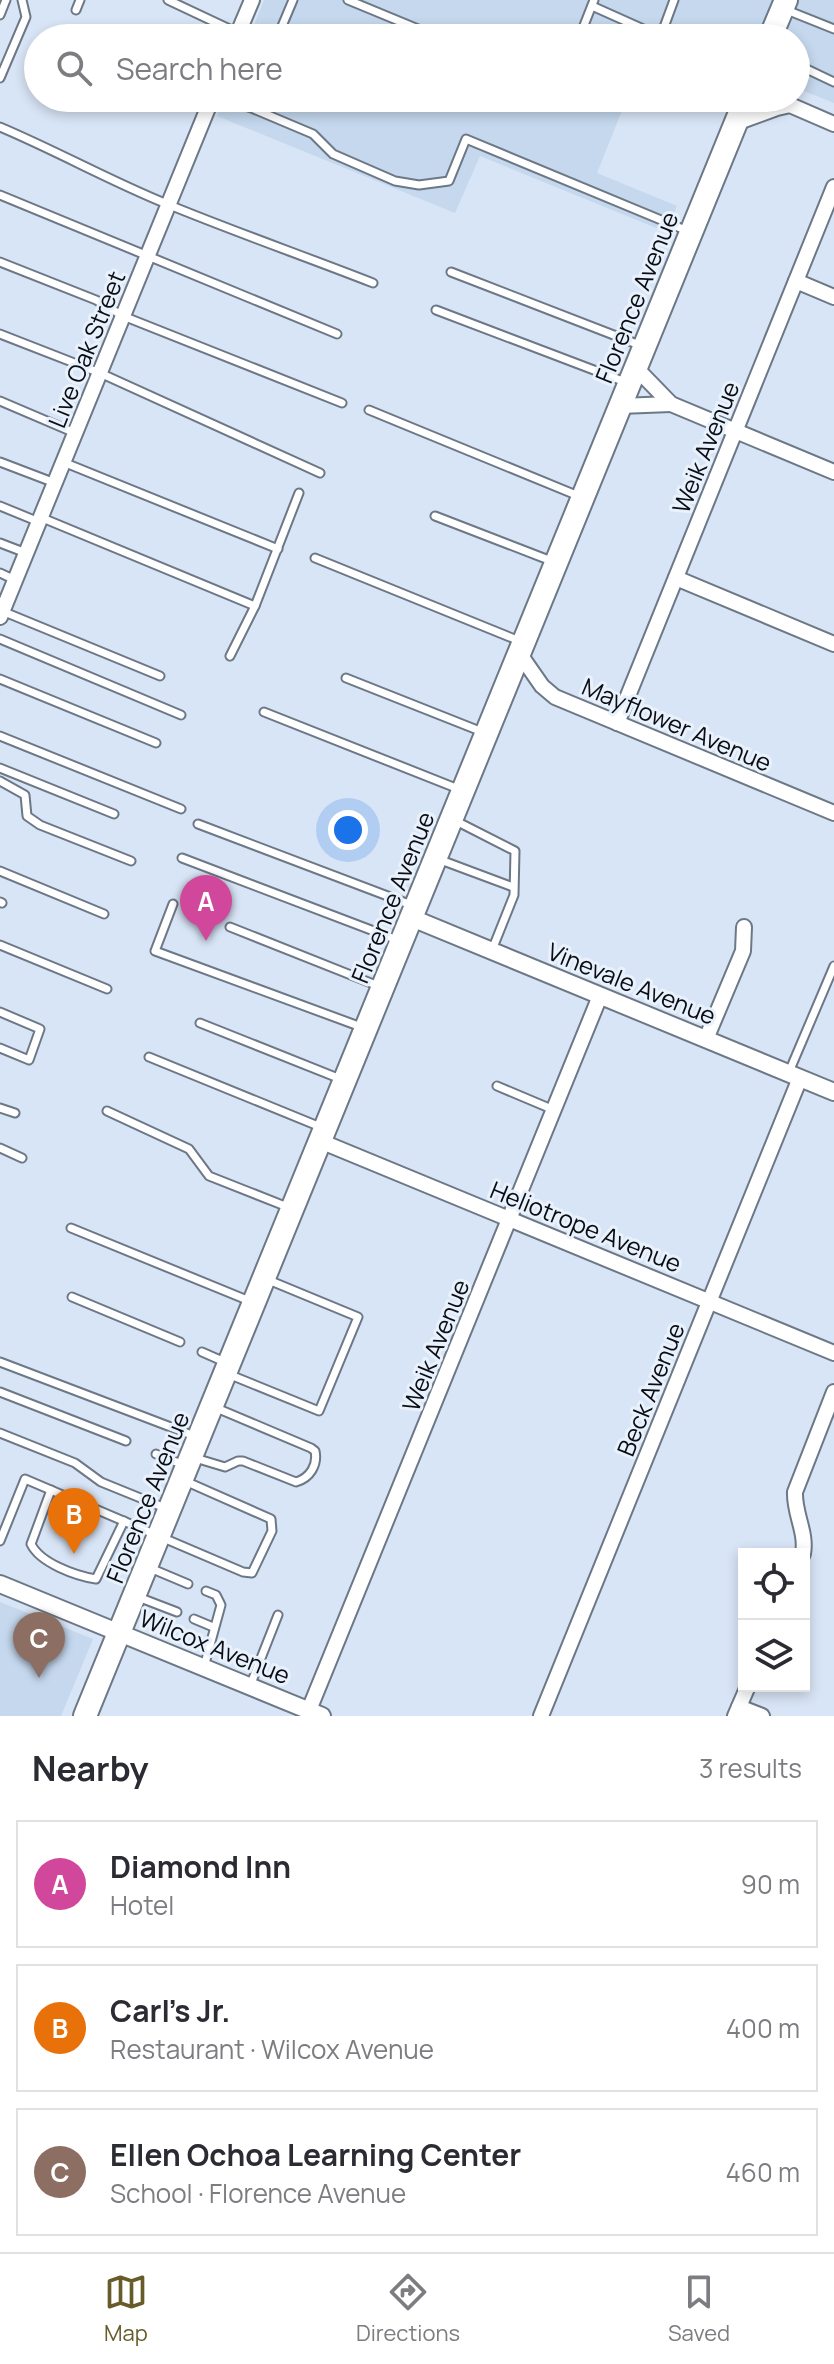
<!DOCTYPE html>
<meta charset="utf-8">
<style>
:root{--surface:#fff;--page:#f2f2f3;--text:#2b2b33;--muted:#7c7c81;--line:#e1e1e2;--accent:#675c29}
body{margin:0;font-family:Manrope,sans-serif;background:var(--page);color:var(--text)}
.controls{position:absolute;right:24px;bottom:24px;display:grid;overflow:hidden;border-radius:0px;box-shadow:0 4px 12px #0003}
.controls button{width:72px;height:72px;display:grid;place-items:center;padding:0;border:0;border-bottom:2px solid var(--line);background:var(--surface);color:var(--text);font:40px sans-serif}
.you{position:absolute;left:348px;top:830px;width:28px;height:28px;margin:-20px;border:6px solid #fff;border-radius:50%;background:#1a73e8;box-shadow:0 0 0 12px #1a73e833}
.badge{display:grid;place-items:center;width:52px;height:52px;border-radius:50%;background:var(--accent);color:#fff;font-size:26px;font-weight:700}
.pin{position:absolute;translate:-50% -66px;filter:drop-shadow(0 2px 4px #0008)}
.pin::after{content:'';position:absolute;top:42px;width:28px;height:24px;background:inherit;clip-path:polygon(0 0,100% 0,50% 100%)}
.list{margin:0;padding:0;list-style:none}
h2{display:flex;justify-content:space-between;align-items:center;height:104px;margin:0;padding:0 32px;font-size:34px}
h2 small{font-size:26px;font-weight:400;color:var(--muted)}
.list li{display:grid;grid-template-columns:52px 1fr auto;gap:24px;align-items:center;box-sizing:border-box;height:128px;margin:0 16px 16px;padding:0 16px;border:2px solid var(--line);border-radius:0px}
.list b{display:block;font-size:30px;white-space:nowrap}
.list p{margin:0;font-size:26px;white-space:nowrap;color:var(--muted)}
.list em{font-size:26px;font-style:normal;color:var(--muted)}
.icon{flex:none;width:44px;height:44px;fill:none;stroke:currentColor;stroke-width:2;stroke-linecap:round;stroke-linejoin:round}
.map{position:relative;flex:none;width:834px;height:1716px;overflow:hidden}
.search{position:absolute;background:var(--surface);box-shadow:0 4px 12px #0003;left:24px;right:24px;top:24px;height:88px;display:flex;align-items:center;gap:20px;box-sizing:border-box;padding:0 28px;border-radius:44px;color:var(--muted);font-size:30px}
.sheet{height:536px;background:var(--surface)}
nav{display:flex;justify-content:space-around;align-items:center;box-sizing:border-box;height:112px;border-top:2px solid var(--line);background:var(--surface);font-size:22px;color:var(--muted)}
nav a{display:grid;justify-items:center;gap:4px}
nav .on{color:var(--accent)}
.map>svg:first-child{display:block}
.built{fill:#c5d8ee}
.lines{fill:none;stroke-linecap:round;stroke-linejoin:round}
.service-casing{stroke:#6c7886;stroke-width:11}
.minor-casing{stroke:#6c7886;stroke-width:18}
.tertiary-casing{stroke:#6c7886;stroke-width:20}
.primary-casing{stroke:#6c7886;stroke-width:26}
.service{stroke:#fff;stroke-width:7}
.minor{stroke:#fff;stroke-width:14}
.tertiary{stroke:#fff;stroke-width:16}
.primary{stroke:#fff;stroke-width:22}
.labels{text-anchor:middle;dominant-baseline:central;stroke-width:6;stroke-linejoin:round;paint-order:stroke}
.street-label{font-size:24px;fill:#0a0e14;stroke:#e9f2fc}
</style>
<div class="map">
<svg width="834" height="1716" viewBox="0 0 834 1716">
<rect width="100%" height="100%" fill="#d8e5f6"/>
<g class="built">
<path d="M264 0H834V103L796 88V38H249Z"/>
<path d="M224 98H627L597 173 677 206 666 232 480 156 455 213 217 116Z"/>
<path d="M0 1602 93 1639 61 1716H0Z"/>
</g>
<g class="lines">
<g class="service-casing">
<g id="service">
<path d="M168 0 238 33"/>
<path d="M348 0 440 38"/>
<path d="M592 6 659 36"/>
<path d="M784 9 834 29"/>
<path d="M76 10 80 0"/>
<path d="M0 15 6 0"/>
<path d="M160 38 168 32 183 38"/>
<path d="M277 38 293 0"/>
<path d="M579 38 594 0"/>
<path d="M660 38 674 0"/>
<path d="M796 64 834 82"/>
<path d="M0 78 26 17 22 0"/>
<path d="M253 98 249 107 313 134 333 154 395 181 419 185 449 181 466 139 690 232"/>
<path d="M212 100 249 107"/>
<path d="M0 127C57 151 110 181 167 204 235 232 304 256 373 283"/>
<path d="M0 195 337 334"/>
<path d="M0 262 96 300 123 316 342 403"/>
<path d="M451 272 642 346"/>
<path d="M436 310 628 383"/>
<path d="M0 334 100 373 320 473"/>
<path d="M0 401 75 433"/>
<path d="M369 410 581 497"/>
<path d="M0 462 55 483"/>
<path d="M63 462 278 549"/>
<path d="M0 506 39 522"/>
<path d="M435 516 554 562"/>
<path d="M40 517 255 606"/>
<path d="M0 543 26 553"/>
<path d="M315 558 522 642"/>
<path d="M0 573 15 580"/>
<path d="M2 611 160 676"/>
<path d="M0 639 181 715"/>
<path d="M230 656 255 606 299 493"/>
<path d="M346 678 485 733"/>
<path d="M0 679 156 743"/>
<path d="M264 712 461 790"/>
<path d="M0 736 181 809"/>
<path d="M0 768 114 814"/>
<path d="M0 781 25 795 27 816 40 825 131 861"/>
<path d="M454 820 515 851 514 895 492 950"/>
<path d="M198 824 414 906"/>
<path d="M182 858 400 941"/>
<path d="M438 859 513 887"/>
<path d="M0 871 104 914"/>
<path d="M0 902 2 903"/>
<path d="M173 904 155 951 364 1028"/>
<path d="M230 927 381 987"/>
<path d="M0 945 107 989"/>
<path d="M0 1012 40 1029 29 1060 0 1048"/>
<path d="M200 1023 343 1080"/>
<path d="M149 1057 323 1128"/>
<path d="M789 1072 834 966"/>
<path d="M497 1086 554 1110"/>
<path d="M0 1108 15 1113"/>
<path d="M107 1111 189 1149 209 1176 290 1208"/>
<path d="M0 1148 22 1158"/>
<path d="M71 1228 252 1302"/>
<path d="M72 1297 180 1342"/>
<path d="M202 1352 227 1363"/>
<path d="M0 1362 197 1437"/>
<path d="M228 1374 319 1411 358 1317 266 1279"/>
<path d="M0 1392 126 1441"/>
<path d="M0 1433 75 1463 101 1482 165 1508"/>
<path d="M156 1454 184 1465"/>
<path d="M195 1458 225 1467 238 1461H243L296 1482C310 1478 318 1465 315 1451L311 1448 214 1407"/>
<path d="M51 1490 31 1544C40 1563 76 1576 96 1579L124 1521"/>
<path d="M0 1541 25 1479 243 1572 252 1573 272 1531 271 1519 185 1481"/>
<path d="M150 1568 188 1584"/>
<path d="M138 1597 177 1612"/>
<path d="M194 1619 213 1627"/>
<path d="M204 1667 221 1605 216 1595 206 1591"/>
<path d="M250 1686 278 1615"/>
</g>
</g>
<g class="minor-casing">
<g id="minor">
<path d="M236 38 252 0"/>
<path d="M736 123 777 108 790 105 834 124"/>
<path d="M796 281 834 297"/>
<path d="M636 368 671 404 834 472"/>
<path d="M620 406 671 404"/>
<path d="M676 578 834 644"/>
<path d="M0 617 212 98"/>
<path d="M519 653 542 686 555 697 834 813"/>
<path d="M617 723 834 187"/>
<path d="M706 1039 743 951 744 927"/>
<path d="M320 1141 834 1353"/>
<path d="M803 1554C807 1532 794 1514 795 1492L834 1392"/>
<path d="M739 1707 762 1716"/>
<path d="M309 1710 600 996"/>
<path d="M541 1716 800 1078"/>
<path d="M735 1716 748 1686"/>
</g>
</g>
<g class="tertiary-casing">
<g id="tertiary">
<path d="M412 918 834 1092"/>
<path d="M0 1584 322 1716"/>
</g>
</g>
<g class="primary-casing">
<g id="primary">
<path d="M770 38 786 0"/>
<path d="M85 1716 746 98"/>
</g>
</g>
<use href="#service" class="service"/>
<use href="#minor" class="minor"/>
<use href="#tertiary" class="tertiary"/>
<use href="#primary" class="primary"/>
</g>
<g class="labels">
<g class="street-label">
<text transform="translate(636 297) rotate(-68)">Florence Avenue</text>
<text transform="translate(86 349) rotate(-68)">Live Oak Street</text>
<text transform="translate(705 447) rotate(-68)">Weik Avenue</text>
<text transform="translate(677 724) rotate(23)">Mayflower Avenue</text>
<text transform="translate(392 897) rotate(-68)">Florence Avenue</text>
<text transform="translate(632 983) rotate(22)">Vinevale Avenue</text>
<text transform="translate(586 1226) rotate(22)">Heliotrope Avenue</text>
<text transform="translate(435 1345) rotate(-68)">Weik Avenue</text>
<text transform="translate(650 1389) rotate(-68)">Beck Avenue</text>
<text transform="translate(147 1497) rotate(-68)">Florence Avenue</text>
<text transform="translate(215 1646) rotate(22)">Wilcox Avenue</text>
</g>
</g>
</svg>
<div class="controls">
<button><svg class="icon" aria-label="locate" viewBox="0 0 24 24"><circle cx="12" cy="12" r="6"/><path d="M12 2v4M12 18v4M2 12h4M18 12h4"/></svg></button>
<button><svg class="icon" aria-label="layers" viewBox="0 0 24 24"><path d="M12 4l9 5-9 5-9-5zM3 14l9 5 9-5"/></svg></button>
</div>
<div class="you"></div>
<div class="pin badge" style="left:206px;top:941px;background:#d1479c">A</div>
<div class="pin badge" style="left:74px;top:1554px;background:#e8710a">B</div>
<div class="pin badge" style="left:39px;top:1678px;background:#8d6e63">C</div>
<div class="search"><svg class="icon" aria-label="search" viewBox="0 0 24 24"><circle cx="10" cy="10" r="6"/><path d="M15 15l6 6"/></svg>Search here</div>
</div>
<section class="sheet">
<h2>Nearby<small>3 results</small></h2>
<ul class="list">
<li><span class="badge" style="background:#d1479c">A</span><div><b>Diamond Inn</b><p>Hotel</p></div><em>90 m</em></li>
<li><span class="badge" style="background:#e8710a">B</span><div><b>Carl's Jr.</b><p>Restaurant · Wilcox Avenue</p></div><em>400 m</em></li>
<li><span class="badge" style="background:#8d6e63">C</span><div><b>Ellen Ochoa Learning Center</b><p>School · Florence Avenue</p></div><em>460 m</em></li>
</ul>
</section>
<nav>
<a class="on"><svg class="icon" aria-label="map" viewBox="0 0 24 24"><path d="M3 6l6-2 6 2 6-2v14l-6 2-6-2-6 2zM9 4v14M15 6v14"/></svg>Map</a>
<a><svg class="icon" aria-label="directions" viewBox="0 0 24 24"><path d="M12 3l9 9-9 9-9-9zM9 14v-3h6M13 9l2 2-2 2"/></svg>Directions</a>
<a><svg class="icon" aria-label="saved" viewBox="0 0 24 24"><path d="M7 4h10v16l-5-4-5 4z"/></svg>Saved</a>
</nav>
